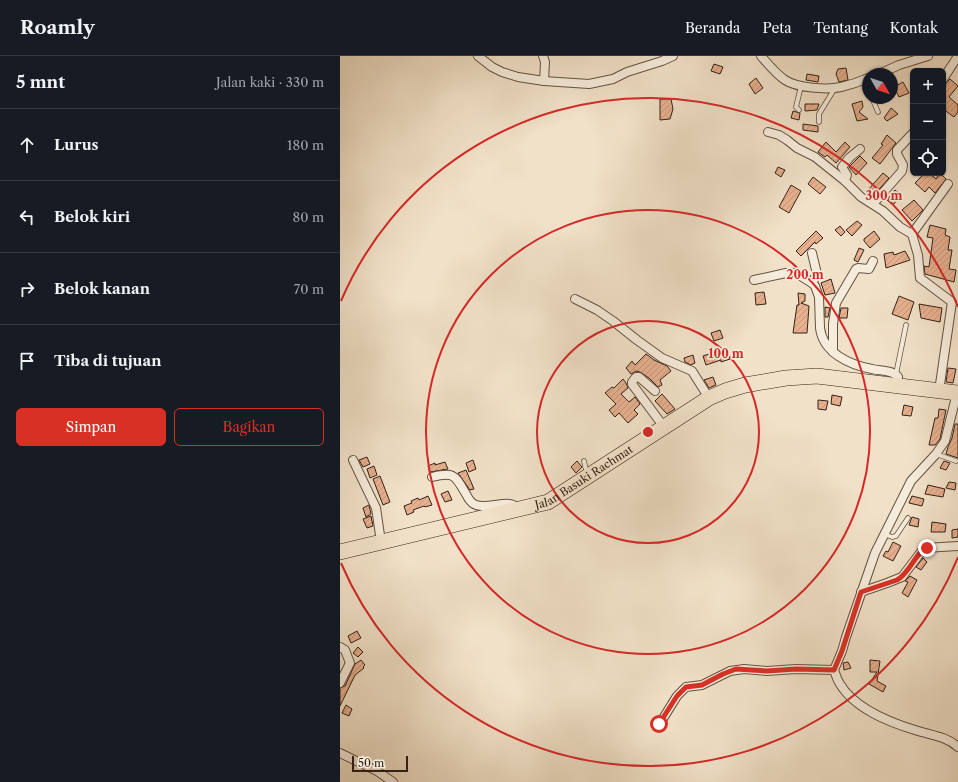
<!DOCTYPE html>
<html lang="id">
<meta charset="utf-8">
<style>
:root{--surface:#171b24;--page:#242831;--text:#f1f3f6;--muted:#9ea1a6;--line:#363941;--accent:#d93025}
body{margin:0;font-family:"Libre Caslon Text",serif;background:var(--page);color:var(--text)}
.controls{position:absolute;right:12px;top:12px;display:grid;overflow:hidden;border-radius:6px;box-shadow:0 1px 3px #0004}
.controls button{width:36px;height:36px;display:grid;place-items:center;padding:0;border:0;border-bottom:1px solid var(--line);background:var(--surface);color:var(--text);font:20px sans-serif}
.compass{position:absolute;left:522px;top:12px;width:36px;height:36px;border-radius:50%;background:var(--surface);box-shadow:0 1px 3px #0004;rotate:129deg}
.scale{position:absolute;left:12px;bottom:10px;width:56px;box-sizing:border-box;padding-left:4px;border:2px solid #352116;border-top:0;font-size:11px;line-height:14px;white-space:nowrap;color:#352116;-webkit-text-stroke:3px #f6ecdb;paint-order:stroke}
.stop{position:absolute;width:12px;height:12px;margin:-9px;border:3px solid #d93025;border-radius:50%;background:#fff}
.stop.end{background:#d93025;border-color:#fff;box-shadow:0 1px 4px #0008}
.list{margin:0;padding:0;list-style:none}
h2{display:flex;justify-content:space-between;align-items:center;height:52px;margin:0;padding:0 16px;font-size:17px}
h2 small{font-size:13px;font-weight:400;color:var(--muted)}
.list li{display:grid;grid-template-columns:26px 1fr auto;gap:12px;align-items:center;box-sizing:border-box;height:72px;padding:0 16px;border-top:1px solid var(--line)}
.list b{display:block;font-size:15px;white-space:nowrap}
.list em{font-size:13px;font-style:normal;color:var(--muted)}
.actions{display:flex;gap:8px;padding:12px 16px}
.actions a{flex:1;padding:9px 0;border:1px solid var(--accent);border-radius:6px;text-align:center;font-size:14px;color:var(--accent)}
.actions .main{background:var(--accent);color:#fff}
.icon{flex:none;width:22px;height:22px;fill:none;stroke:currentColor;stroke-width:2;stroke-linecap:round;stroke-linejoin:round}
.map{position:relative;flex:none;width:618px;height:726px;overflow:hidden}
header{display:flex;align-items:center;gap:24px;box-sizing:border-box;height:56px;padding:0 20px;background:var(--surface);border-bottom:1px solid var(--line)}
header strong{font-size:19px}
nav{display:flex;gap:22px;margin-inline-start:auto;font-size:14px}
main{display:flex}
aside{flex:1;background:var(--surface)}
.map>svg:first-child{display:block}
.building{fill:url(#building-hatch);stroke:#352116}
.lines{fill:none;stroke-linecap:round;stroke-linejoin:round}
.lane-casing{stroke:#645142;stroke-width:5.5}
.street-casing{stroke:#645142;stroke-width:10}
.highway-casing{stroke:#352116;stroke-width:16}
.lane{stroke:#f6ecdb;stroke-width:4}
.street{stroke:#f6ecdb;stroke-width:8}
.highway{stroke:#f1e1c8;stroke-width:15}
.route{stroke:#d93025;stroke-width:5}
.ring{fill:none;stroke:#d62828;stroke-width:2}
.labels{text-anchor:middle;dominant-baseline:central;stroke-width:3.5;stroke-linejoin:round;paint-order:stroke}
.street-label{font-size:11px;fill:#352116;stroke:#f6ecdb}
.centre{fill:#d62828;stroke:#f6ecdb;stroke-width:2}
.ring-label{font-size:12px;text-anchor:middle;font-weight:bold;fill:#d62828;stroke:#f6ecdb;stroke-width:3.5;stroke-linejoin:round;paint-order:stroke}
</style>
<header>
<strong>Roamly</strong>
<nav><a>Beranda</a><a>Peta</a><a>Tentang</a><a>Kontak</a></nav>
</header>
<main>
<aside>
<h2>5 mnt<small>Jalan kaki · 330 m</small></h2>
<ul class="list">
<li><svg class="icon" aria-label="ahead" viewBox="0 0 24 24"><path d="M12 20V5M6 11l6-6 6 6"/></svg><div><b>Lurus</b></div><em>180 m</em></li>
<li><svg class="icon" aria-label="left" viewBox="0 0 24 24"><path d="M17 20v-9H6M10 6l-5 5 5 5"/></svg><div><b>Belok kiri</b></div><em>80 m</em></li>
<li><svg class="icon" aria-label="right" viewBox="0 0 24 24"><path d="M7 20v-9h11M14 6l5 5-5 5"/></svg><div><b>Belok kanan</b></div><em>70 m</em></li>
<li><svg class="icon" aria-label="arrive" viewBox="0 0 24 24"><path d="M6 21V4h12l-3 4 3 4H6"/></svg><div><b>Tiba di tujuan</b></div></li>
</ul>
<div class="actions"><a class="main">Simpan</a><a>Bagikan</a></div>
</aside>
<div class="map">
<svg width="618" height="726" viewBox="0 0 618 726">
<defs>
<pattern id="building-hatch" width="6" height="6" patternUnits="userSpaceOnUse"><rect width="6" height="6" fill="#e7b08f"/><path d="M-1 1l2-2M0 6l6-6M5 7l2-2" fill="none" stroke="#c7977b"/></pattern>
</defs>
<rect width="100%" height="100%" fill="#f1e1c8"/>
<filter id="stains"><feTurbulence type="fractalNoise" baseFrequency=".005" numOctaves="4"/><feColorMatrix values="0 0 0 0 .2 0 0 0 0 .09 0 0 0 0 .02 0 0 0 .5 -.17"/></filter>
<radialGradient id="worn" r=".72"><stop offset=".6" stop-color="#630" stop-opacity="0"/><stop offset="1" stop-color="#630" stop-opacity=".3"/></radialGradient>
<g class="building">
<path d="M374 8 383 11 380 18 371 15Z"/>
<path d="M506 12 508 24 499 26 496 18 498 13Z"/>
<path d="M467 18 479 20 478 26 466 24Z"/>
<path d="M416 22 423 32 415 38 409 28Z"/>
<path d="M610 23 618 30 609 41 618 49V56L614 61 603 53V36L604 37 606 35 603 33V31Z"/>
<path d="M563 26 569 37 559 41 554 31Z"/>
<path d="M320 43H331L333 53 330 63 320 64Z"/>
<path d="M522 45 523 51 519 56 528 63 517 65 512 48Z"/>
<path d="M465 48H479L477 54 465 55Z"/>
<path d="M551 52 558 58 547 65 544 62Z"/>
<path d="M453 55 460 57 459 64 451 62Z"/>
<path d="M463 68 478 70V76L463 74Z"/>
<path d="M547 79 556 87 540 108 532 102 543 89 541 88Z"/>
<path d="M486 86 496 96 505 86 510 91 496 107 487 99 485 101 478 96Z"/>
<path d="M520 100 527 107 516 119 509 111Z"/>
<path d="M438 111 445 114 441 121 435 117Z"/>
<path d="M543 117 549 122 534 139 528 134Z"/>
<path d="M585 117H589L596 123 600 117 606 123 595 137 589 131 585 136 575 127Z"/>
<path d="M473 121 486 131 480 138 468 128Z"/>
<path d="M451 129 461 135 449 157 439 151Z"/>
<path d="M555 134 561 139 553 149 547 144Z"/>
<path d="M574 144 583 154 572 165 562 154Z"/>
<path d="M517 165 522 169 512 180 506 174Z"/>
<path d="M590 169 606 173 605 179 610 181 608 194H612L609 213 616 214 614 226 585 218 584 210 589 211 593 182 587 181Z"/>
<path d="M500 170 505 176 501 180 495 174Z"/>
<path d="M476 175 483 182 476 188 475 186 461 200 456 195Z"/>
<path d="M534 175 540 183 530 192 524 185V183Z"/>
<path d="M519 192 524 194 518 206 514 204Z"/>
<path d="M565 195 570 204 546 212 544 198 553 196 554 199Z"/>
<path d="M491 223 495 237 485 239 481 227Z"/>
<path d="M424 236 426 248 416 249 415 237Z"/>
<path d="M458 237 465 238V245L461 247 469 250 467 277H453L457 249H459Z"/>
<path d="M559 240 574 246 568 264 552 258Z"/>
<path d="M579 248 602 252 600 266 581 262Z"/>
<path d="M485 251 490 252 488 261H485Z"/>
<path d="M501 252H508L507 262H499Z"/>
<path d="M380 274 383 282 374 285 371 277Z"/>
<path d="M387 294 390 303 381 306V304L366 309 363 300 372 297 373 299Z"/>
<path d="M306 298 314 304 327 310 331 315 320 324 322 329 318 331 309 322 300 316 296 315 291 318 286 312 292 305 295 309Z"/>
<path d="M353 299 355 307 351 309 345 306 344 302Z"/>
<path d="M608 312 616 313 613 327 606 326Z"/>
<path d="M373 321 376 329 369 332 364 324Z"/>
<path d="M283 323 286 327 288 332 281 338 289 346 295 341 300 348 294 354 298 358 288 367 279 357 275 361 269 354 276 348 265 337 272 331 274 332Z"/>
<path d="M322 338 335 353 327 358 315 345Z"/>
<path d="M492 339 502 341 500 350 491 348Z"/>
<path d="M478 344 488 345 486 354 478 353Z"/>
<path d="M564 349 573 351 571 360 562 359Z"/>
<path d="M599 353 606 354 600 383 595 389H589L595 362H598Z"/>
<path d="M615 368H618V402L606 398 608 391 612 382Z"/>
<path d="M27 401 30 408 23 411 19 404Z"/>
<path d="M133 404 136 413 129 416 126 407Z"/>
<path d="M237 405 242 411 236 417 231 411Z"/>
<path d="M604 405 610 407 606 414 600 412Z"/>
<path d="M105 406 108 413 90 416 88 410 95 407V409Z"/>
<path d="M34 410 37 419 30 422 27 413Z"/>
<path d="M126 414 134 433 130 434 118 417Z"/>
<path d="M40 420 50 446 43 449 33 423Z"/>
<path d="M609 426 616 427 615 434 606 432Z"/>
<path d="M588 429 605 433 603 441 585 438Z"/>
<path d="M108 435 112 444 105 446 101 438Z"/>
<path d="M88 440 92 449 85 451 84 450 73 454 74 456 67 459 64 450 72 447 71 445 78 442 79 444Z"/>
<path d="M572 440 584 443 582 450 569 447Z"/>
<path d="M29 449 31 458 26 461 23 452Z"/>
<path d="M31 460 33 470 27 472 23 463Z"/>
<path d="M572 461 579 463 578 471 569 469Z"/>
<path d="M592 466 606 468 605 476H591Z"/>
<path d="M618 473V481L612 482V474Z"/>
<path d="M553 486 561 490 553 505 543 500 546 495 548 496Z"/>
<path d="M583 502 587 506 581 514 576 511Z"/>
<path d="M570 520 577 524 568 541 562 537 568 526 565 525Z"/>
<path d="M17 575 21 582 11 587 8 580Z"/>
<path d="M18 591 23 596 18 601 13 597Z"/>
<path d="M21 604 25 609 23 611 24 612 15 619 0 650V632L5 630 15 608Z"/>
<path d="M530 604 540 605 537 625 546 630 543 636 529 628 537 616H530Z"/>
<path d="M508 606 511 612 504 614 503 607Z"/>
<path d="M6 649 12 653 9 660 2 657Z"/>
</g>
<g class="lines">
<g class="lane-casing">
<g id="lane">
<path d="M524 24 528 33"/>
<path d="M532 42 538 56"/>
<path d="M459 54 456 51 461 30"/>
<path d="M479 66V58L495 32"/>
<path d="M556 318 566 269"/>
<path d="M596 398 616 405"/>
<path d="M244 405 246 414 248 416"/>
<path d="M544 478 552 481 556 480 568 462"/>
</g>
</g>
<g class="street-casing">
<g id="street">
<path d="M138 0 152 11 162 16 178 21 204 25 249 28 273 23 287 16 322 5 333 0"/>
<path d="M203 0 205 6 204 25"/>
<path d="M421 0C428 8 436 18 445 24 457 32 487 34 501 31 510 29 519 26 528 22"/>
<path d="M539 18 559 9 588 0"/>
<path d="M603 23 618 0"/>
<path d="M428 76 439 79 447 84 457 92 475 101 505 125 521 141 543 155 560 171 572 178 578 199 580 222 612 246 599 335"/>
<path d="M505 125 507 119 502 111 509 102 520 93"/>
<path d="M533 148 562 115 563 109 557 98V94L573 77"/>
<path d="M572 178 608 128"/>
<path d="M472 197 477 218 472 227"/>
<path d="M414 224 446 217H456L472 227 475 230 479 241 480 272C483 297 510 309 532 313 540 315 554 314 558 321L557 330"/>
<path d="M235 243 257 254 273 265 297 284 322 302 352 315 369 342"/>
<path d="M493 296V268L496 247 516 213 518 212 529 213 533 205"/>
<path d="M315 335 299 321H296L292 326V328L324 371"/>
<path d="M617 337 605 385 596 398 571 425 535 497 506 581 502 595 494 614C496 619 497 624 500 628 515 653 549 666 575 674 590 679 606 680 618 691"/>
<path d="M13 404 36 452 41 486"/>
<path d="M92 421C115 415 115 420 126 438 128 442 130 446 134 448 145 455 168 442 176 451"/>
<path d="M521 536 547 527 562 521 581 496 585 492 618 490"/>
<path d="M0 591 5 594 10 607 0 627"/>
<path d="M319 669 337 640 346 631 362 629 390 615 404 613 427 615 456 613 494 614"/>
<path d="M0 697 37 715 53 726"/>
</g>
</g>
<g class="highway-casing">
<g id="highway">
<path id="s1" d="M0 496 208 446 369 342 385 335 405 329 446 322 477 320 618 337"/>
</g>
</g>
<use href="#lane" class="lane"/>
<use href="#street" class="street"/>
<use href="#highway" class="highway"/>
</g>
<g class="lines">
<path class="route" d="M319 668 337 640 346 631 362 629 383 618 396 613 427 615 456 613 494 614 502 595 521 536 557 524C570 517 577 494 587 492"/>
</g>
<g class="ring">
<circle cx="308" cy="376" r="111"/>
<circle cx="308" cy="376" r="222"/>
<path d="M618 501A334 334 0 0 1 1 507M1 245A334 334 0 0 1 618 251"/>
</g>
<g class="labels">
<g class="street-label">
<text stroke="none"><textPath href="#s1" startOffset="257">Jalan Basuki Rachmat</textPath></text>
</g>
</g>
<circle cx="308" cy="376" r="6" class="centre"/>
<g class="ring-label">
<text x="544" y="144">300 m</text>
<text x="465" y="223">200 m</text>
<text x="386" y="302">100 m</text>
</g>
<rect width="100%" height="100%" filter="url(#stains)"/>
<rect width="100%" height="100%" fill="url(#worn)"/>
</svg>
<div class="controls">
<button>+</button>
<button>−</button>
<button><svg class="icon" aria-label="locate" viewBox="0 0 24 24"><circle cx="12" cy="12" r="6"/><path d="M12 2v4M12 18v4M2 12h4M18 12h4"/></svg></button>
</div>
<svg class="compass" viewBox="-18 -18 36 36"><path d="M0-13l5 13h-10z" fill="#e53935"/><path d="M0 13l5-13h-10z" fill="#9ea1a6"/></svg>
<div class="scale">50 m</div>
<div class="stop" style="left:319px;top:668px"></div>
<div class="stop end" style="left:587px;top:492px"></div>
</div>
</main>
